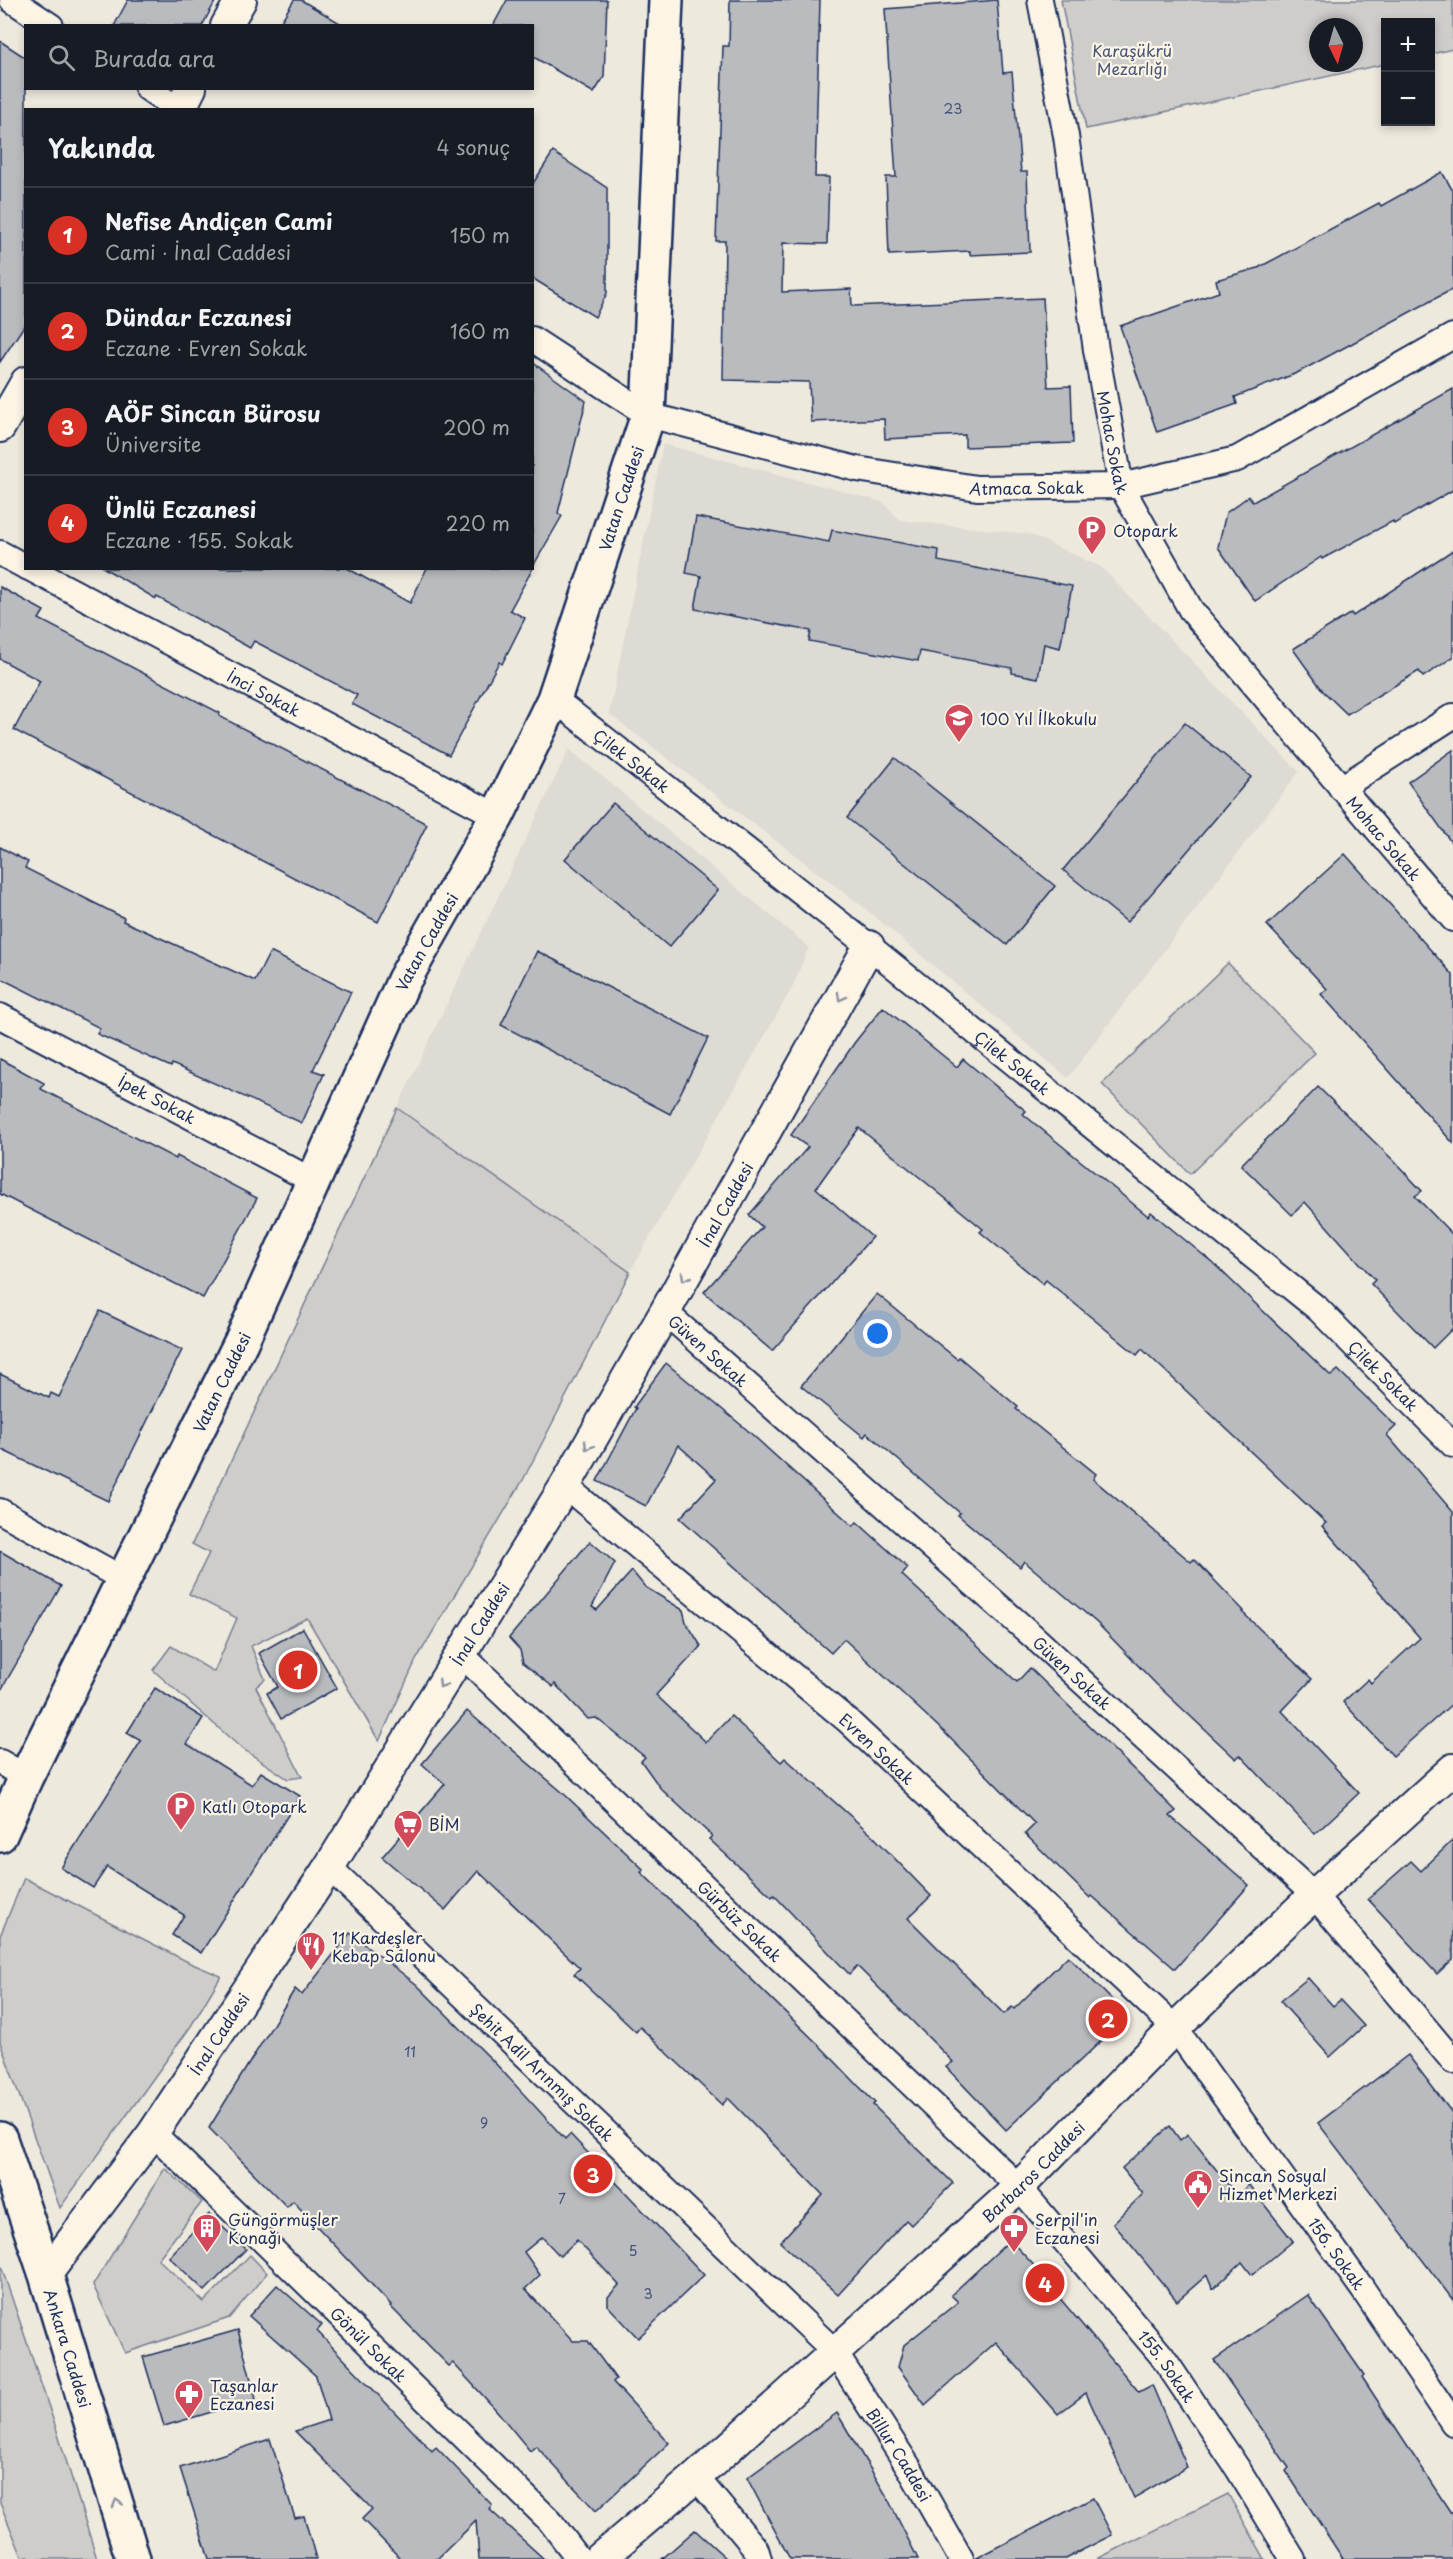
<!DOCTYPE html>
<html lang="tr">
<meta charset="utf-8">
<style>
:root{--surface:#171b24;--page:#242831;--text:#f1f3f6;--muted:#9ea1a6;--line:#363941;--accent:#d93025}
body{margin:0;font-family:"Playpen Sans",sans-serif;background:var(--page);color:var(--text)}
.controls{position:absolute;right:18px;top:18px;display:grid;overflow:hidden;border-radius:0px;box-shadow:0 3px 9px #0003}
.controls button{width:54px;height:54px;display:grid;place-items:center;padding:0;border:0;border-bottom:2px solid var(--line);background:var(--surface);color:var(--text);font:30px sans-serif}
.compass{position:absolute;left:1309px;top:18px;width:54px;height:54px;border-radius:50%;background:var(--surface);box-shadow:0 3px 9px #0003;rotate:175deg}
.you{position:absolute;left:878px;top:1334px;width:21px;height:21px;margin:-15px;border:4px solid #fff;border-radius:50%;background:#1a73e8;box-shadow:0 0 0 9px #1a73e833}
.badge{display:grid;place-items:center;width:39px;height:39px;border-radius:50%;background:var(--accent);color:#fff;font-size:20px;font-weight:700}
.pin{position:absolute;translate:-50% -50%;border:3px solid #fff;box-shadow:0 2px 6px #0006}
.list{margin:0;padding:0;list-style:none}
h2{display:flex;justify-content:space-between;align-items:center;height:78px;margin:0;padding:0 24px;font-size:26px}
h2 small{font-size:20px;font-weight:400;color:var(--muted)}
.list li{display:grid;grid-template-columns:39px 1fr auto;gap:18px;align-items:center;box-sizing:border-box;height:96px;padding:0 24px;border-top:2px solid var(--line)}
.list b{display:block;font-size:22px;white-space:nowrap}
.list p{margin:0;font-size:20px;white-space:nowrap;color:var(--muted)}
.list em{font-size:20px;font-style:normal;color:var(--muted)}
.icon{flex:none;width:33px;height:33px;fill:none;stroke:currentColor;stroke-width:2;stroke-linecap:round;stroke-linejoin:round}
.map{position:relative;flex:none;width:1453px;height:2559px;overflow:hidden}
.search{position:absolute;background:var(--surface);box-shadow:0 3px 9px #0003;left:24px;top:24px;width:510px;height:66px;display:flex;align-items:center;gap:15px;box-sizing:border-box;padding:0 21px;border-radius:0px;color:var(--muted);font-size:22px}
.panel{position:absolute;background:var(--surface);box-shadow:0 3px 9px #0003;left:24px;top:108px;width:510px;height:462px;border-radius:0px}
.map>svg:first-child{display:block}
.built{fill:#dedbd4}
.green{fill:#cfcdca;stroke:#757e94;stroke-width:1.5;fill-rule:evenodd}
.building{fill:#babbbe;stroke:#1b2f5e;stroke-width:1.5}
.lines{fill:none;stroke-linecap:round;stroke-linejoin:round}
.minor-casing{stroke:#1b2f5e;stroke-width:28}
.tertiary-casing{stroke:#1b2f5e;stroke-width:34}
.secondary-casing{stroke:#1b2f5e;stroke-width:38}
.minor{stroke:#fcf5e5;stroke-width:24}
.tertiary{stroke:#fcf5e5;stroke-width:30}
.secondary{stroke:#fcf5e5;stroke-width:33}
.oneway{stroke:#8c92a2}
.labels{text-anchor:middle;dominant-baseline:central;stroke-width:4.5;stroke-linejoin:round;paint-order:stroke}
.number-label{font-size:14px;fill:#435276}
.park-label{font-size:16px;fill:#485679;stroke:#fcf5e5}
.street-label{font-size:16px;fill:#1b2f5e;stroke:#fcf5e5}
.poi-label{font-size:16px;fill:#1b2f5e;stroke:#fcf5e5;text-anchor:start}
</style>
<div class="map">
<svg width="1453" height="2559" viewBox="0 0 1453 2559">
<rect width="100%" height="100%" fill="#eee9dd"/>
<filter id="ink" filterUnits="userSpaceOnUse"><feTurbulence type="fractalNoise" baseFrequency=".0167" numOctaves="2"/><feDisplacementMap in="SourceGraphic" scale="12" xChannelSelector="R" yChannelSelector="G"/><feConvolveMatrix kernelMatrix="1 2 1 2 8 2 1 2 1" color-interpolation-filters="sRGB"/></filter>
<g filter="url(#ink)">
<g class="built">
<path d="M663 444 883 502 900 520 1029 534 1101 567 1299 772 1068 1078 862 906 609 714Z"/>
<path d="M569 749 809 947 792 988 630 1272 397 1108Z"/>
</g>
<g class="green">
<path d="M1061 0H1453V49L1431 54 1430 22H1386L1385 64 1086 129ZM1318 27H1354V63H1318Z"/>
<path d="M1228 963 1315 1053 1190 1174 1102 1084Z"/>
<path d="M397 1108 630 1272 523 1480 416 1660 379 1741 307 1618 251 1646 265 1679 256 1687 302 1777 288 1779 240 1747 153 1670 171 1646 214 1672 237 1618 189 1594 209 1553 192 1544Z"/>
<path d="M24 1878 190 1963 221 1976 191 2026 60 2208 0 2042V1936Z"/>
<path d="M165 2168 202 2202 158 2259 204 2302 250 2255 267 2273 229 2318 125 2353 93 2285Z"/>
<path d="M0 2263 56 2428 97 2559H30L29 2556 23 2559 0 2503Z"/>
<path d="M1228 2494 1265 2559H1097Z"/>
</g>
<g class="building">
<path d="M128 0H216L202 26H114Z"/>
<path d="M294 0H301L345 26H278Z"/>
<path d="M507 0H607L604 77 594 93 532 56V26H493Z"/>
<path d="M730 0H820L815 177H829L827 244 783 243 782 292 851 289 852 306 1043 298 1048 387 1071 386 1073 443 965 447V435L885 439 884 419 811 422 809 382 723 380 725 241H716L723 46H729Z"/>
<path d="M997 0 1003 73 1012 72 1021 172H1027L1030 252 970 255V251L889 255 886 177H896L885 9Z"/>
<path d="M0 41 26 58V323L0 362Z"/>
<path d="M553 152 607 188V293L595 317 532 278V185Z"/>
<path d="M1442 172 1453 191V289L1297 373 1235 397 1237 404 1157 432 1120 326 1219 292 1216 280 1258 268 1379 203 1381 206Z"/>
<path d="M532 362 586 401 558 513 562 516 532 568Z"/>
<path d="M1453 389V490L1394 524 1393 521 1322 559 1321 557 1255 601 1218 547 1226 513 1249 496 1253 502Z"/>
<path d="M696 517 829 542 832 530 939 550 938 561 1072 586 1060 648 1044 644 1038 678 1012 673V668L920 651 918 661 809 641 811 631 695 609 701 576 686 573Z"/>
<path d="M1453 550V657L1423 677 1419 671 1347 714 1323 691 1293 649 1351 613 1353 616Z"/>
<path d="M104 568H347L410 603 427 568H533L510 610 525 618 502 664 499 662 449 755 352 704 357 695 254 641 250 648 157 597 156 599Z"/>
<path d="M0 587 44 611 39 619 220 713 219 716 427 824 378 922 14 730 40 681 0 659Z"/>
<path d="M1185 723 1251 777 1127 922 1063 870Z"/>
<path d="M1453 750V845L1408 782Z"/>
<path d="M895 758 1055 886 1007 945 847 818Z"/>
<path d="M613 803 718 890 669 947 565 859Z"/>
<path d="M0 847 28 862 25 868 124 918 123 921 255 981 270 952 351 992 313 1070 324 1074 302 1123 172 1064 171 1067 97 1034 100 1028 0 978Z"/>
<path d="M1345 854 1453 975V1143L1321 994 1327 989 1267 925Z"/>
<path d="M537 951 708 1038 670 1114 501 1025Z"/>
<path d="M883 1007 957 1067 963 1059 1026 1111 1023 1114 1148 1216 1151 1212 1213 1263 1331 1376 1338 1370 1396 1426 1387 1435 1453 1512V1703L1393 1756 1343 1702 1368 1679 1371 1683 1420 1638 1322 1526 1326 1523 1142 1349 1137 1355 1046 1280 1043 1284 980 1232 983 1229 859 1128 816 1188 872 1237 772 1351 704 1292 762 1227 749 1215 808 1147 791 1135 855 1042Z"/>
<path d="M0 1059 44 1083 41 1089 176 1159 177 1156 257 1198 203 1298 0 1194Z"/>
<path d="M1318 1087 1393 1160 1422 1191 1415 1196 1453 1235V1328L1433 1348 1371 1284 1375 1280 1305 1202 1292 1215 1241 1165Z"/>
<path d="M877 1294 957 1359 959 1357 1018 1407 1016 1409 1096 1474 1093 1479 1191 1562 1194 1559 1244 1611 1242 1612 1312 1679 1282 1711 1359 1793 1315 1834 1240 1755 1236 1759 1156 1684 1097 1623 1024 1561 1020 1567 958 1515 960 1513 867 1433 864 1437 801 1386Z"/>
<path d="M100 1311 182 1350 108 1501 0 1449V1374L49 1398 51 1393 59 1397Z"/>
<path d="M666 1363 746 1429 853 1526 857 1522 908 1568 902 1575 1017 1682 1030 1668 1176 1811 1170 1816 1249 1885 1175 1969 1092 1896 1090 1898 1025 1834 1035 1824 944 1732 844 1639 831 1653 680 1518 716 1479 678 1445 646 1506 597 1481 636 1408 634 1407Z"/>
<path d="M590 1541 615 1563 592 1607 597 1610 632 1571 645 1587 683 1610 686 1622 701 1646 656 1695 706 1742 731 1716 781 1762 785 1758 873 1836 931 1896 908 1918 1004 2014 1012 2007 1014 2009 1068 1956 1128 2016 1006 2130 946 2067 953 2062 857 1966 849 1974 774 1895 772 1897 709 1839 712 1836 661 1789 641 1761 645 1757 596 1718 588 1719 555 1684 553 1687 523 1663 520 1650 509 1638Z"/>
<path d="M0 1551 61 1586 0 1692Z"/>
<path d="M303 1628 337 1688 281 1719 267 1693 278 1687 259 1653Z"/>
<path d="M155 1688 203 1718 187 1744 252 1785 261 1772 300 1796 201 1953 172 1935 184 1915 107 1867 93 1888 61 1868 141 1741 127 1733Z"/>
<path d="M467 1711 562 1792 644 1870 641 1872 822 2048 875 2103 873 2105 953 2183 911 2225 906 2220 838 2295 780 2242 823 2195 728 2098 722 2105 640 2027 636 2032 574 1974 580 1968 478 1871 445 1910 382 1857 445 1784 422 1764Z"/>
<path d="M1453 1840V1959L1437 1974 1368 1899 1411 1861 1421 1871Z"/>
<path d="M350 1933 416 1984 495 2063 565 2139 570 2134 704 2275 638 2338 608 2306V2297L619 2285 577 2240 560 2256 542 2237 524 2252 540 2275 525 2289 573 2341H588L616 2379 613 2382 669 2443 596 2511 536 2446 530 2451 497 2411 453 2363 449 2366 390 2306 391 2305 293 2201 287 2207 209 2128 295 1989 302 1995Z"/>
<path d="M1308 1978 1333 2006 1340 2000 1364 2026 1330 2057 1280 2001Z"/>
<path d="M1408 2055 1453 2114V2300L1318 2123Z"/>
<path d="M1170 2126 1180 2140 1188 2134 1238 2197 1248 2184 1293 2241 1252 2275 1242 2262 1213 2289 1207 2275 1177 2301 1113 2223 1143 2194 1122 2168Z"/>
<path d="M209 2214 246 2249 205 2291 169 2257Z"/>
<path d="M1010 2240 1060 2293 1057 2295 1139 2392 1152 2385 1187 2467 1134 2498 1086 2393 1058 2414 996 2342 925 2405 898 2367 904 2345 958 2302 951 2295Z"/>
<path d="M277 2285 322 2325 317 2331 432 2451 436 2447 492 2505 489 2509 544 2559H479L476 2521 437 2559H401L362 2519 372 2509 295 2431 329 2420 316 2376 249 2316Z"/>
<path d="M1308 2295 1364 2375 1362 2377 1453 2516V2559H1343L1286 2471 1289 2468 1214 2360Z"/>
<path d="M238 2330 256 2399 164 2426 143 2357Z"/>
<path d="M837 2413 886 2495 918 2559H790L747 2478Z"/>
<path d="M270 2439 295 2518 304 2516 316 2559H209L180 2468Z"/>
<path d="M1093 2498 1112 2535 1065 2559H975Z"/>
<path d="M695 2530 727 2559H662Z"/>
</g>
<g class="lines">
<g class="minor-casing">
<g id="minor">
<path d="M12 0 51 26"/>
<path id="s1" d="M1040 0 1066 136 1096 350 1121 486 1191 610 1453 919"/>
<path d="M147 88 179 110"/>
<path id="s2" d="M532 339 648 415 857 469 977 488 1121 486 1237 459 1453 336"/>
<path d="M0 553 26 567"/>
<path id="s3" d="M29 568 497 816"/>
<path id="s4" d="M554 699 869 946 1318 1309 1453 1445"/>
<path d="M1341 788 1453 716"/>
<path id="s5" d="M0 1016 315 1182"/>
<path id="s6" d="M665 1312 1035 1638 1314 1895 1453 2061"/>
<path id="s7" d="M565 1486 848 1721 1175 2028 1362 2288 1453 2423"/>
<path d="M0 1511 125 1580"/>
<path id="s8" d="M461 1654 1019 2187 1162 2356 1238 2469 1293 2559"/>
<path d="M0 1762 26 1777"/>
<path id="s9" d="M329 1867 834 2351 910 2469 961 2559"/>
<path id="s10" d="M153 2133 550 2521 579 2559"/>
<path d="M696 2477 756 2549 759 2559"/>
</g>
</g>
<g class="tertiary-casing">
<g id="tertiary">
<path d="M226 26 241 0"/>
<path d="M180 110 191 88"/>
<path d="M0 427 26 382"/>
<path id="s11" d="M46 2275 153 2133 329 1867 565 1486 665 1312 869 946"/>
<path id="s12" d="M599 2559 696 2477 1019 2187 1175 2028 1314 1895 1453 1769"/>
</g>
</g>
<g class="secondary-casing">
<g id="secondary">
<path id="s13" d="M0 1835 26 1777 241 1342 404 980 497 816 554 699 648 415 666 0"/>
<path id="s14" d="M0 2139 46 2275 133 2559"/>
</g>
</g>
<use href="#minor" class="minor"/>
<use href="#tertiary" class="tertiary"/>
<use href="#secondary" class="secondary"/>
</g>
<defs><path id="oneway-chevron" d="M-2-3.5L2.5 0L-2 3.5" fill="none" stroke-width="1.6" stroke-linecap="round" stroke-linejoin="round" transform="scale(1.5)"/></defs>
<g class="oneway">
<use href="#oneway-chevron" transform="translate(841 997) rotate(119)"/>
<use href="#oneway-chevron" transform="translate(685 1277) rotate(119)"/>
<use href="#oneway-chevron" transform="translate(588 1446) rotate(120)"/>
<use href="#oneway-chevron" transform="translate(442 1684) rotate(122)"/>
<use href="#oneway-chevron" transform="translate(117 2503) rotate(-106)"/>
</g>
</g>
<defs>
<g id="parking-pin" transform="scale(1.5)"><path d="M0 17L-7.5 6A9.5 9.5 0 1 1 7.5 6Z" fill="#d1495b" stroke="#fcf5e5"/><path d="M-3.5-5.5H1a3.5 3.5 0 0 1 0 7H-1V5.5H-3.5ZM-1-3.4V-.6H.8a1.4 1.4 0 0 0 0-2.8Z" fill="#fff"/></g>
<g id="school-pin" transform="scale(1.5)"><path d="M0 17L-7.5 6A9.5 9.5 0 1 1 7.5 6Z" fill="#d1495b" stroke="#fcf5e5"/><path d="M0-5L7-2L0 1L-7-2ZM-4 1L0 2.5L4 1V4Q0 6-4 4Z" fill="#fff"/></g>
<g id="supermarket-pin" transform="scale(1.5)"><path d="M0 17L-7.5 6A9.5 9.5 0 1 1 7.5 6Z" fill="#d1495b" stroke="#fcf5e5"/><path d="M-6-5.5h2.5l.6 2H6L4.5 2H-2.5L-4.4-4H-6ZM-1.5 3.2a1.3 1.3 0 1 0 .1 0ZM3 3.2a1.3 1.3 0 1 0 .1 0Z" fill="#fff"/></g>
<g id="restaurant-pin" transform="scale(1.5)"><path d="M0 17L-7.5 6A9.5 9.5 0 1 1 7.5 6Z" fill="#d1495b" stroke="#fcf5e5"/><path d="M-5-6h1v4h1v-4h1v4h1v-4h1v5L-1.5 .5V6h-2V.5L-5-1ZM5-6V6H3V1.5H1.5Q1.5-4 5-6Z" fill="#fff"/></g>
<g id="civic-pin" transform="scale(1.5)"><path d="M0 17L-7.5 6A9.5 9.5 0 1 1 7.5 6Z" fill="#d1495b" stroke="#fcf5e5"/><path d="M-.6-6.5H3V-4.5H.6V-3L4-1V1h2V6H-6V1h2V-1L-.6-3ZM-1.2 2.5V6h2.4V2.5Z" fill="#fff"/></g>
<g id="building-pin" transform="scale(1.5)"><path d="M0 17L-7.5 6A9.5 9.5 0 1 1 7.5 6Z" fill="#d1495b" stroke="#fcf5e5"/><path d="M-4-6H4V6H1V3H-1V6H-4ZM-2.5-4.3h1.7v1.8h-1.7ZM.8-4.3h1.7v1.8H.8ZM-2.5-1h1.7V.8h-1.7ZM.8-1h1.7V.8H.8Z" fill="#fff"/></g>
<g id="pharmacy-pin" transform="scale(1.5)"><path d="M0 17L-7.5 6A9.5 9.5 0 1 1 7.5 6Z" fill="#d1495b" stroke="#fcf5e5"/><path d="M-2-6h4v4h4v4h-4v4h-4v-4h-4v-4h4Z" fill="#fff"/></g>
</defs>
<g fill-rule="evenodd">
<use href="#parking-pin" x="1092" y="530"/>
<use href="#school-pin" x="959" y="718"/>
<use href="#parking-pin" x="181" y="1806"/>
<use href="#supermarket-pin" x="408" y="1824"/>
<use href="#restaurant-pin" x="311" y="1946"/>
<use href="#civic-pin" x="1198" y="2184"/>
<use href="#building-pin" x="207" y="2228"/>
<use href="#pharmacy-pin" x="1014" y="2228"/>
<use href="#pharmacy-pin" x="189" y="2394"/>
</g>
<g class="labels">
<g class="number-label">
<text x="953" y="108">23</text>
<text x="410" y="2051">11</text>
<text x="484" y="2122">9</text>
<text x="562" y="2198">7</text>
<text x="633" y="2250">5</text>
<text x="648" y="2293">3</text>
</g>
<g class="park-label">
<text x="1132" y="50">Karaşükrü<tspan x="1132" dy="18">Mezarlığı</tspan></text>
</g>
<g class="street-label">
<text stroke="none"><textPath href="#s1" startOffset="448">Mohac Sokak</textPath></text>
<text stroke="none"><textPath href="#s2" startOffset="526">Atmaca Sokak</textPath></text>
<text stroke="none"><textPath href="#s13" startOffset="1476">Vatan Caddesi</textPath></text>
<text stroke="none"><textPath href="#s3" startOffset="266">İnci Sokak</textPath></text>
<text stroke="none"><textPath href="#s4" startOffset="99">Çilek Sokak</textPath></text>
<text stroke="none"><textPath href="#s1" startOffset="934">Mohac Sokak</textPath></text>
<text stroke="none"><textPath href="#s13" startOffset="990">Vatan Caddesi</textPath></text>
<text stroke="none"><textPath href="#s4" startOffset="585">Çilek Sokak</textPath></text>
<text stroke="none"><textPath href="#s5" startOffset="178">İpek Sokak</textPath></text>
<text stroke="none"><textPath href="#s11" startOffset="1269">İnal Caddesi</textPath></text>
<text stroke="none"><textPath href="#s6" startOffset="58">Güven Sokak</textPath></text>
<text stroke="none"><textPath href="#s4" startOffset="1071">Çilek Sokak</textPath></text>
<text stroke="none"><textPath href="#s13" startOffset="504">Vatan Caddesi</textPath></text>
<text stroke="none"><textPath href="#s11" startOffset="783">İnal Caddesi</textPath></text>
<text stroke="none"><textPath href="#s6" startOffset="544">Güven Sokak</textPath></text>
<text stroke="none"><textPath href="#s7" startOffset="408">Evren Sokak</textPath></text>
<text stroke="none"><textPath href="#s8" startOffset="386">Gürbüz Sokak</textPath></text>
<text stroke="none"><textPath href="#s11" startOffset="297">İnal Caddesi</textPath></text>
<text stroke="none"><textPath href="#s9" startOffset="296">Şehit Adil Arınmış Sokak</textPath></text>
<text stroke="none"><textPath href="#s12" startOffset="582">Barbaros Caddesi</textPath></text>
<text stroke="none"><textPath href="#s7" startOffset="1094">156. Sokak</textPath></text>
<text stroke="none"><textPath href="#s10" startOffset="302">Gönül Sokak</textPath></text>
<text stroke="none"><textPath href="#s14" startOffset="220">Ankara Caddesi</textPath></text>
<text stroke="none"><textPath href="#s8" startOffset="1004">155. Sokak</textPath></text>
<text stroke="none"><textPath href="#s9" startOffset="822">Billur Caddesi</textPath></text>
</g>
<g class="poi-label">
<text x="1113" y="530">Otopark</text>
<text x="980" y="718">100 Yıl İlkokulu</text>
<text x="202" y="1806">Katlı Otopark</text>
<text x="429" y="1824">BİM</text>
<text x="332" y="1937">11 Kardeşler<tspan x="332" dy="18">Kebap Salonu</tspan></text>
<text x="1219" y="2175">Sincan Sosyal<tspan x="1219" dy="18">Hizmet Merkezi</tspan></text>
<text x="228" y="2219">Güngörmüşler<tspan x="228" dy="18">Konağı</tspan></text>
<text x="1035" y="2219">Serpil'in<tspan x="1035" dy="18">Eczanesi</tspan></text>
<text x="210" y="2385">Taşanlar<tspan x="210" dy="18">Eczanesi</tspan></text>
</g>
</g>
</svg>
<div class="controls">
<button>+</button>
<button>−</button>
</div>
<svg class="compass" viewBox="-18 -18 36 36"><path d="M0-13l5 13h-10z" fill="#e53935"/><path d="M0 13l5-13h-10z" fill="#9ea1a6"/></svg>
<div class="you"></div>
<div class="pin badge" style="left:298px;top:1670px">1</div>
<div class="pin badge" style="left:1108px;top:2019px">2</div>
<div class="pin badge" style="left:593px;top:2174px">3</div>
<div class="pin badge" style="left:1045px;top:2283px">4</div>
<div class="search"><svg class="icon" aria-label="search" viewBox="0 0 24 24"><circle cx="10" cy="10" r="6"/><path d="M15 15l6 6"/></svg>Burada ara</div>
<section class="panel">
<h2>Yakında<small>4 sonuç</small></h2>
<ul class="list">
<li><span class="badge">1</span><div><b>Nefise Andiçen Cami</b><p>Cami · İnal Caddesi</p></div><em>150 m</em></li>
<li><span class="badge">2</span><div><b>Dündar Eczanesi</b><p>Eczane · Evren Sokak</p></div><em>160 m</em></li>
<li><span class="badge">3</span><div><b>AÖF Sincan Bürosu</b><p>Üniversite</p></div><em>200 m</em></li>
<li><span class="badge">4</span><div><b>Ünlü Eczanesi</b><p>Eczane · 155. Sokak</p></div><em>220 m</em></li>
</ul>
</section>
</div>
